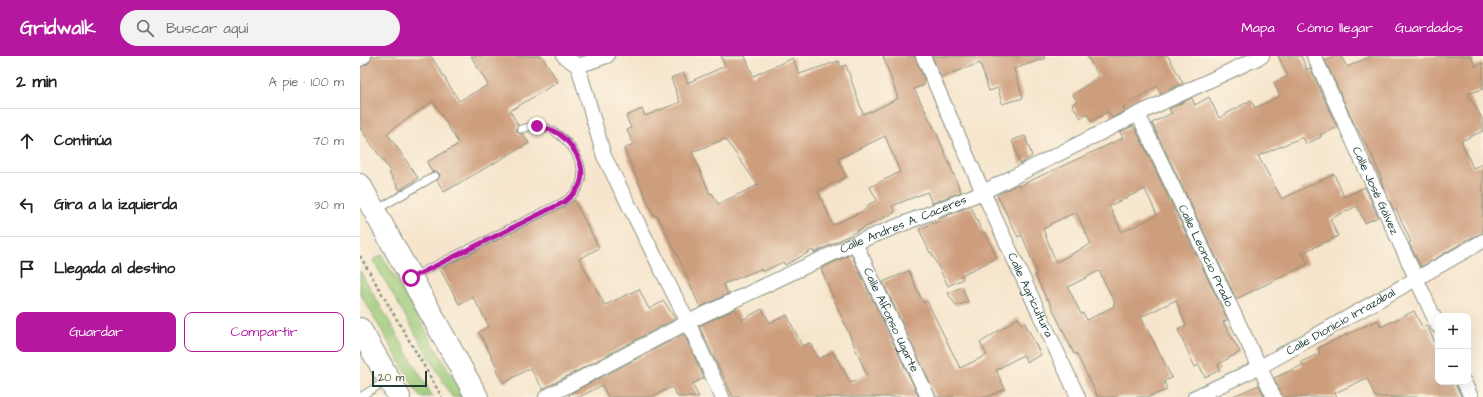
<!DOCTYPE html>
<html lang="es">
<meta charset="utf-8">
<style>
:root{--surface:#fff;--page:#f2f2f2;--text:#222;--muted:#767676;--line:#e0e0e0;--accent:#b5179e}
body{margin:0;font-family:"Architects Daughter",sans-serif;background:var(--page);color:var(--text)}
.controls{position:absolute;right:12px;bottom:12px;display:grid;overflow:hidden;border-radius:8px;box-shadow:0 4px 16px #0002}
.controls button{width:36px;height:36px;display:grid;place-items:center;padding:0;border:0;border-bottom:1px solid var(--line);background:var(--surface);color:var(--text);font:20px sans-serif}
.scale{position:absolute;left:12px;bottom:10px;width:55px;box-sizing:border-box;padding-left:4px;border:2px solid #1f3d34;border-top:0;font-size:11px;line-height:14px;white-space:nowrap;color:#1f3d34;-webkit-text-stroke:3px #fcf5e5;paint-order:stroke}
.stop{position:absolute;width:12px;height:12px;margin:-9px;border:3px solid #b5179e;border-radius:50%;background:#fff}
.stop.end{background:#b5179e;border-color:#fff;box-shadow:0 1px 4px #0008}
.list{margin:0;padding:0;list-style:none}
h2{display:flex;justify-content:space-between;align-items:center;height:52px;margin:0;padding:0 16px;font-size:17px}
h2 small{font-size:13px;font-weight:400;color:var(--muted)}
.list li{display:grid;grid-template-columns:26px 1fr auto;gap:12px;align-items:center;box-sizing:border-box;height:64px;padding:0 16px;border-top:1px solid var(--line)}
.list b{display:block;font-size:15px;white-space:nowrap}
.list em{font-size:13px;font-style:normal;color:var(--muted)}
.actions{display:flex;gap:8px;padding:12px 16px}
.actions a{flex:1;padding:9px 0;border:1px solid var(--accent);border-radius:8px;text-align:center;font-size:14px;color:var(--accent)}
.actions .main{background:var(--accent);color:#fff}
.icon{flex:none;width:22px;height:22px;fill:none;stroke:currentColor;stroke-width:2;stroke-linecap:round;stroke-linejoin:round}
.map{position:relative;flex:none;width:1123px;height:341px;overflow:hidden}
header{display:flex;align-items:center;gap:24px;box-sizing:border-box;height:56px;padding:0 20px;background:var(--accent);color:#fff}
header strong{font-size:19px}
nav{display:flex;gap:22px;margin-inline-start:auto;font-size:14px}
.search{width:280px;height:36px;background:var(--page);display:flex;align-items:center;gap:10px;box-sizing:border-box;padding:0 14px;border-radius:22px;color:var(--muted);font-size:15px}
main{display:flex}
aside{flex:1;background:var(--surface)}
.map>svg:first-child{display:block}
.green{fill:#9ac876;stroke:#5c8255}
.building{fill:#cd9e7d;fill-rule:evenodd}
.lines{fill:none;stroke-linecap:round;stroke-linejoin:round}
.service-casing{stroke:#8a9180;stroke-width:9}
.minor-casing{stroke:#8a9180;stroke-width:16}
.trunk-casing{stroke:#8a9180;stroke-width:24}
.path{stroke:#8a9180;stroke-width:2.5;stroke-dasharray:3 3;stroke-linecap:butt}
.service{stroke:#fff;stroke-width:7}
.minor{stroke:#fff;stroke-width:14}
.trunk{stroke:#fff;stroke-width:22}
.route{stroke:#b5179e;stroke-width:5}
.labels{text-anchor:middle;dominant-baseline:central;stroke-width:3;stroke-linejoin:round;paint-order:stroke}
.street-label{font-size:12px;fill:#1f3d34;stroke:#fcf5e5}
</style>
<header>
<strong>Gridwalk</strong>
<div class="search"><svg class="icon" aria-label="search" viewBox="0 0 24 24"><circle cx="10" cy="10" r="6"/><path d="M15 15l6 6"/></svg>Buscar aquí</div>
<nav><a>Mapa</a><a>Cómo llegar</a><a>Guardados</a></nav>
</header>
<main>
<aside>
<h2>2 min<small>A pie · 100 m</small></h2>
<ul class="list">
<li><svg class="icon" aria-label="ahead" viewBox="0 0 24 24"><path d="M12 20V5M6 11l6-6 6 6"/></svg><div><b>Continúa</b></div><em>70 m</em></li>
<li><svg class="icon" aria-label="left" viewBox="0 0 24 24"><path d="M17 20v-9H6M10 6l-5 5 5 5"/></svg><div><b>Gira a la izquierda</b></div><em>30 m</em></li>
<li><svg class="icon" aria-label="arrive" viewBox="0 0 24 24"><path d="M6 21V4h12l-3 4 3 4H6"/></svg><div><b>Llegada al destino</b></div></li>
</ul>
<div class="actions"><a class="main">Guardar</a><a>Compartir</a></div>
</aside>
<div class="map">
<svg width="1123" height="341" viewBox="0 0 1123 341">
<rect width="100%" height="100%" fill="#fcf5e5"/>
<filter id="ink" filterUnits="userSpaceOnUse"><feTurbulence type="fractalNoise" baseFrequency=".025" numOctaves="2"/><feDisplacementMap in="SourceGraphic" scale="8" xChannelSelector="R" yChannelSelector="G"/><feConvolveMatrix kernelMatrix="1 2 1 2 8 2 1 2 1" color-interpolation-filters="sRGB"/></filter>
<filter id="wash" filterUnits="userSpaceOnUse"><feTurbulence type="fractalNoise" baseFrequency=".012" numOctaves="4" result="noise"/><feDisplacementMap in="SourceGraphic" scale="16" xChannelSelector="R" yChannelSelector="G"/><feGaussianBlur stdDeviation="0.9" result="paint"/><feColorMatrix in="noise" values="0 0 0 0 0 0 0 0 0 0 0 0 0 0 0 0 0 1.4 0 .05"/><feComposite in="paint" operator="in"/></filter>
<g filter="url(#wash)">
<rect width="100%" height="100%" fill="#f6e5cc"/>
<g class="green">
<path d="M22 199 104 341H92L13 204Z"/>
<path d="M0 215 73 341H60L0 237Z"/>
</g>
<g id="blocks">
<g class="building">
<path d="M12 0H71L99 45 128 29 111 0H182L198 26 150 55 158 69 156 72 157 76 160 78H163L169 87 84 136 77 124 80 120 79 117 75 115 72 116 67 106 99 88 73 45 27 77 58 122 40 134 29 117 31 116 0 72V11L9 7Z"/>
<path d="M361 0H385L393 20 433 2 439 18 479 5 481 11 486 9 503 58 510 55 511 56 538 42 523 0H555L565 26 564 27V29L554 33 577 78 601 136 572 147 567 136 532 150 535 156 454 197 453 194 425 209 423 206 402 216 401 213 363 228 368 238 340 251 318 201 297 159 294 160 264 93 273 88 267 74 271 72 266 60 282 53 285 60 320 46 311 22 324 17 327 27 365 10ZM525 80 540 116 510 131 517 144 506 150 507 153 473 169 458 135 486 121 478 103ZM365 83 398 129 358 148 352 137 350 138 332 96Z"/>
<path d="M572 0H684L685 2 654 13 663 42 642 48 638 32 629 35 620 7 581 21Z"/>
<path d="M727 0H808L823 27 801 38 797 30 763 51 765 55 752 62 748 55 732 66 727 58 721 62 712 49 717 45 713 39 739 20Z"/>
<path d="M918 0H941L947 14 950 12 977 71 960 79 961 81 946 88 943 81 898 100 922 143 974 118 984 141 1005 131 1018 161 1005 167 997 150 970 163 978 180 942 197 948 208 876 243 792 67 812 57 809 53 832 42 835 49 849 41 859 62 891 44 895 52 920 40 914 27 928 20Z"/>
<path d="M975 0H981L987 11 1011 0H1111L1115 10 1123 7V33L1108 38 1123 64V75L1101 85 1113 112 1123 108V177L1101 186 1102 187 1061 211 1049 187 1051 186 1036 153 1034 154 1020 124H1022L1013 102 994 67 965 5Z"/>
<path d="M773 70 776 74 864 256 867 264 863 266 880 296 858 308 860 314 845 321 839 309 835 311 818 274 826 270 816 244 781 261 812 322 804 325 807 334 788 341H738L716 297 714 298 688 243 687 244 675 218 677 217 662 179 658 181 637 139 658 128 659 130 763 82 760 76ZM785 133 797 159 762 176 749 150ZM716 156 731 188 696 206 683 173 691 169 690 168ZM739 215 755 247 753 248 755 250 727 264 723 257 721 258 708 231Z"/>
<path d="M665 80 672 100 660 108 652 84Z"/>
<path d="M214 144 239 192 219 203 245 249 279 233 289 253 304 245 315 263 183 333 170 312 144 327 136 314 138 313 119 276 129 270 113 241 99 248 80 213 205 150Z"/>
<path d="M608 151H611L623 177H625L637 202 601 219 603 223 588 230 571 196 570 197 559 173 579 165V163Z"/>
<path d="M491 198 559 341H373L339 270 375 253 382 264 402 253 410 267 427 259 442 290 450 287 458 303 473 296 491 327 507 319 461 213Z"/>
<path d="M549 215 563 247 567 245 600 312 627 299 620 287 658 262 662 268 665 267 681 299 667 306 663 299 636 314 645 333 627 341H576L523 226Z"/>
<path d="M602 231 608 246 596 250 588 237Z"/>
<path d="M1054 255 1062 271 1067 269 1078 294V326H1094L1102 341H1015L1007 322 975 337 977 341H922L914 322 943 309 941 306 960 297 958 292 1018 264 1021 271Z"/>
<path d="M324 278 344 322 332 328 339 341H318L312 331 292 341H248L242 329 220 341H210L209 338Z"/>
<path d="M899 329 905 341H871Z"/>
</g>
</g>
</g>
<g filter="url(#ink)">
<use href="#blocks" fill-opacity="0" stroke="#8a9180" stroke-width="1"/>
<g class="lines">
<g class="service-casing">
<g id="service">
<path d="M16 154 75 120"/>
<path d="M54 220 203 146C210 141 217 136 220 128 229 104 200 70 176 70 171 70 166 72 161 73"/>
<path d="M0 341 26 325"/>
</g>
</g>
<g class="minor-casing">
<g id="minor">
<path d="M204 0 218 10 247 0"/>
<path id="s1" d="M563 0 623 136 718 341"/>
<path id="s2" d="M954 0 1078 270"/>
<path d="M0 3 4 0"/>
<path d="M218 10 244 100 328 266 362 341"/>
<path id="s3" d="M778 58 914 341"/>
<path id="s4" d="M495 187 568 341"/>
<path d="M1104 326 1111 341"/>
<path id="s5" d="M186 341 328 266 495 187 623 136 778 58 902 0"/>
<path id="s6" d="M835 341 900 311 1123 185"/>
</g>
</g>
<g class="trunk-casing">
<g id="trunk">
<path d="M0 129 117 341"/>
<path d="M0 273 39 341"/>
</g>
</g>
<path class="path" d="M0 200 82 341"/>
<use href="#service" class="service"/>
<use href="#minor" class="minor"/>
<use href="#trunk" class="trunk"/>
</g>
</g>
<g class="lines" filter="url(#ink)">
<path class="route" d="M51 222 204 146C210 141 217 136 220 128 228 108 209 82 192 74 187 72 182 72 177 70"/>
</g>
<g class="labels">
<g class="street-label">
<text stroke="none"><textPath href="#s2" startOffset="148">Calle José Gálvez</textPath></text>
<text stroke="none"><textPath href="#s5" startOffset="397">Calle Andres A. Caceres</textPath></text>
<text stroke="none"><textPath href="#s3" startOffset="157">Calle Leoncio Prado</textPath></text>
<text stroke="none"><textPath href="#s1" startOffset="262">Calle Agricultura</textPath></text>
<text stroke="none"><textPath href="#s4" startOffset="85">Calle Alfonso Ugarte</textPath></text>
<text stroke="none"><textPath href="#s6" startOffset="164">Calle Dionicio Irrazábal</textPath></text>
</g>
</g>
</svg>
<div class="controls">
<button>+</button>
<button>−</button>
</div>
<div class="scale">20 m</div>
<div class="stop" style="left:51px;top:222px"></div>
<div class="stop end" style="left:177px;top:70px"></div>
</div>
</main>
